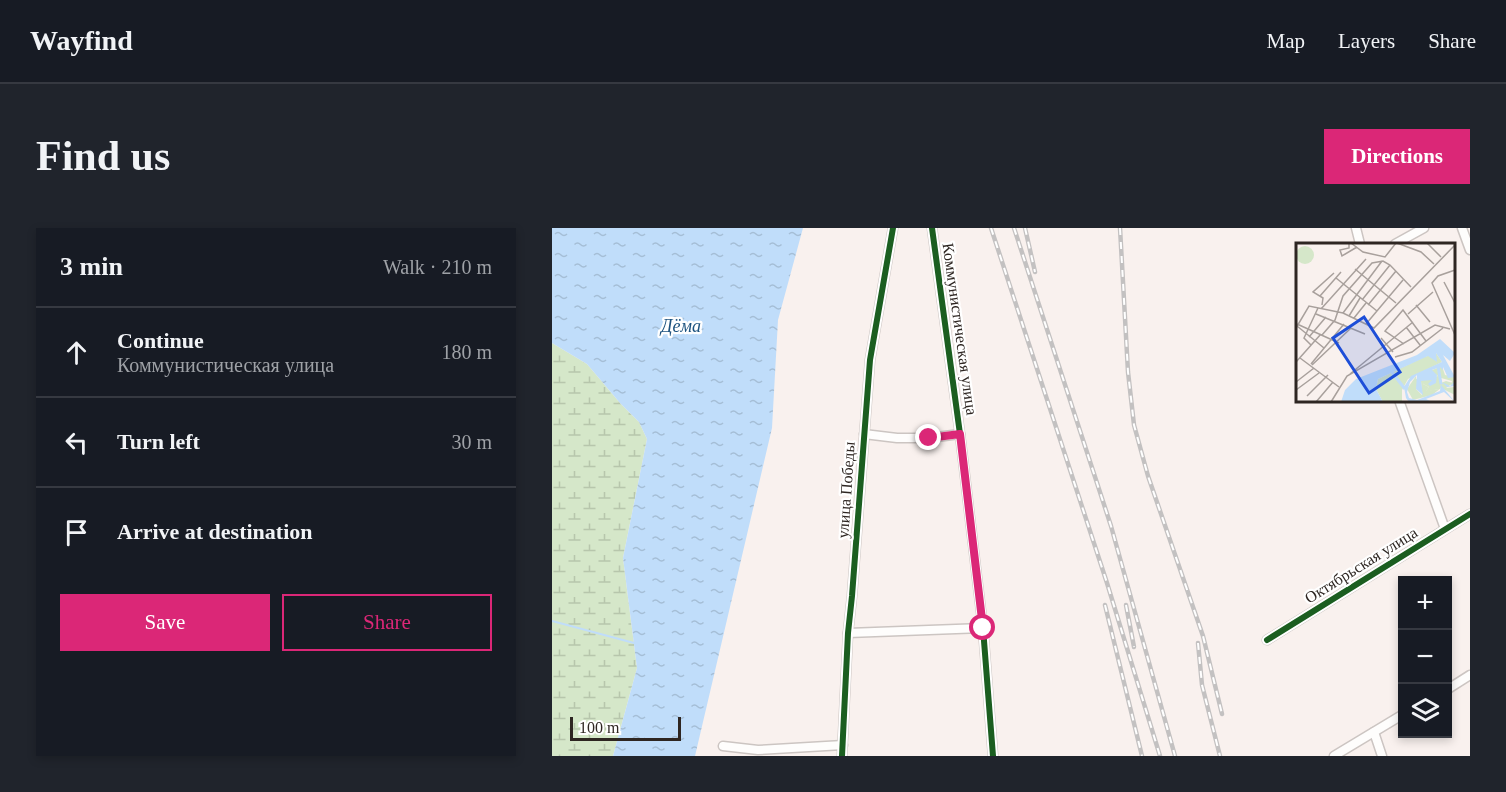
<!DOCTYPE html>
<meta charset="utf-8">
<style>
:root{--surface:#171b24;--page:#20242c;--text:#f1f3f6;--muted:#9ea1a6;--line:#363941;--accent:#db2777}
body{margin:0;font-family:"Times New Roman",serif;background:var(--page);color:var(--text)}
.controls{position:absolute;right:18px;bottom:18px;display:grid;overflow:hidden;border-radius:0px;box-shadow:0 3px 9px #0003}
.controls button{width:54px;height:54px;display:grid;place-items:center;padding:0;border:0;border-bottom:2px solid var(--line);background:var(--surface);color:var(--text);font:30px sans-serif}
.scale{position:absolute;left:18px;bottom:15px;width:111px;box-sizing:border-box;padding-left:6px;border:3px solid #2e2622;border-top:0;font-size:16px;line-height:21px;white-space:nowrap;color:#2e2622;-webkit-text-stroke:4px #fff;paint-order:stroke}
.stop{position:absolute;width:18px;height:18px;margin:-14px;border:4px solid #db2777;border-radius:50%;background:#fff}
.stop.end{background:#db2777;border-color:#fff;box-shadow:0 2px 6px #0008}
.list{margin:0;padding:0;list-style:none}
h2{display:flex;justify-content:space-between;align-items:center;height:78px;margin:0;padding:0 24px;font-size:26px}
h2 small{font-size:20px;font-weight:400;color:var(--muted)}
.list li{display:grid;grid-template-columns:39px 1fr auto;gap:18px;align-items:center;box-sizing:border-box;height:90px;padding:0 24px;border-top:2px solid var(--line)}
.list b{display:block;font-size:22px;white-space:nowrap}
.list p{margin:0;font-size:20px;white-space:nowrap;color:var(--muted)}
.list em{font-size:20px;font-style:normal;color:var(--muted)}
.actions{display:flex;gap:12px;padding:18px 24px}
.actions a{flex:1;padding:14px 0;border:2px solid var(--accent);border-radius:0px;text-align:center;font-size:21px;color:var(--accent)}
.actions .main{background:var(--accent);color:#fff}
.icon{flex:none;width:33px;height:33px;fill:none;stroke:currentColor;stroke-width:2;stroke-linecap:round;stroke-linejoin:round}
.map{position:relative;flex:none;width:918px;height:528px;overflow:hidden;border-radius:0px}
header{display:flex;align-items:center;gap:36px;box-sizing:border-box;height:84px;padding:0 30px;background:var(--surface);border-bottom:2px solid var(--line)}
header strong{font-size:28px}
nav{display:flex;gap:33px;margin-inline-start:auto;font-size:21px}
.intro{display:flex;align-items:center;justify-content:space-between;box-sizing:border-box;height:144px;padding:0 36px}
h1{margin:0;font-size:42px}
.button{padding:15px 27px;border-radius:0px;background:var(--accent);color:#fff;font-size:21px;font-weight:700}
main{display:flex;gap:36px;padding:0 36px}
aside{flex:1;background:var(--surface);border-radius:0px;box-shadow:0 3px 9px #0003}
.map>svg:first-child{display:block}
.wetland{fill:url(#wetland-marsh)}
.water{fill:url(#water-ripples)}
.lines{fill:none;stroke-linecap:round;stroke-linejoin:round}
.stream{stroke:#c0ddfa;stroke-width:2}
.street-casing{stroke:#ccc5c2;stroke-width:11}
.street{stroke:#fefdfc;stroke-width:8}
.rail-casing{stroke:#c3c1c1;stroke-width:4.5}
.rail{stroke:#fff;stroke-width:2;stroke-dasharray:7;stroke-linecap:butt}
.cycleway-casing{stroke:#fff;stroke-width:10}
.cycleway{stroke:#1b5e20;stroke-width:6}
.route{stroke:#db2777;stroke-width:8}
.labels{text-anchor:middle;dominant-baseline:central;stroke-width:4.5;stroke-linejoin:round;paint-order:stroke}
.street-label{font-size:16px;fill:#2e2622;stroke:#fff}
.water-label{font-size:18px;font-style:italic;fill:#1c527f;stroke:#fff}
.inset-river{fill:none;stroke:#c0ddfa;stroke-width:3}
.inset-road{fill:none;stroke:#a8a09c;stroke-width:1.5}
.view{fill:#1d4ed8;fill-opacity:0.15;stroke:#1d4ed8;stroke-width:3}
.inset-edge{fill:none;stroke:#2e2622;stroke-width:3}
</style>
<header>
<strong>Wayfind</strong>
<nav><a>Map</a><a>Layers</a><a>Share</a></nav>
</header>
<div class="intro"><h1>Find us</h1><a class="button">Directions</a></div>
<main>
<aside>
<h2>3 min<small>Walk · 210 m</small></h2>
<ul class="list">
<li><svg class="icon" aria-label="ahead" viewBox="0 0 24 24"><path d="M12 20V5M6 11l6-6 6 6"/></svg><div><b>Continue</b><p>Коммунистическая улица</p></div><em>180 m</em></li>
<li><svg class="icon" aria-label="left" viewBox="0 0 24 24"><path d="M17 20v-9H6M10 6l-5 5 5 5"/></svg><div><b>Turn left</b></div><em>30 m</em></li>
<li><svg class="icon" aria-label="arrive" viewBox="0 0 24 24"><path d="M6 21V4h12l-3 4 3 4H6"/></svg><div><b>Arrive at destination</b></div></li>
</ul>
<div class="actions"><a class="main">Save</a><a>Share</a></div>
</aside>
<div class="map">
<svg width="918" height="528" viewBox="0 0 918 528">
<defs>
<pattern id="wetland-marsh" width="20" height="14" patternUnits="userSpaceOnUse" patternTransform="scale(1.5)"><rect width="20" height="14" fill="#d5e7c9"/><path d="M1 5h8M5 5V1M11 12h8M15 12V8" fill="none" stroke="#b7c6ac"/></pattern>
<pattern id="water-ripples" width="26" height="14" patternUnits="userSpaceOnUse" patternTransform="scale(1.5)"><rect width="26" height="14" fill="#c0ddfa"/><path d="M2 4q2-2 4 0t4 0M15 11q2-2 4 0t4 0" fill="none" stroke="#a5bed6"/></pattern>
</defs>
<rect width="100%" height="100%" fill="#f9f1ee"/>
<path class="wetland" d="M0 115 35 136 68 175 87 194 95 211 71 330 85 440 61 528H0Z"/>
<path class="water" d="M0 0H251L226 92 220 200 143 528H61L85 440 71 330 95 211 87 194 68 175 35 136 0 115Z"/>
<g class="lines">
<path class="stream" d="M0 393 82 415"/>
<g class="street-casing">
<g id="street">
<path d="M380 0 408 206 431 400 441 528"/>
<path d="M804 0 808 16"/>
<path d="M910 0 918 22"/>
<path d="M843 16 872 0"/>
<path d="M847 172 893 301"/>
<path d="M312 206 345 210H377L408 206"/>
<path d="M296 405 431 400"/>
<path d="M715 412 918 286"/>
<path d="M896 461 918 447"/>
<path d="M822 504 830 528"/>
<path d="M171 518 206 522 291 517"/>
<path d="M290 528 296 405 300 368 318 132 341 0"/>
<path d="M782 528 850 487"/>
</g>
</g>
<use href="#street" class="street"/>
<g class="rail-casing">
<g id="rail">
<path d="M439 0 555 355 608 528"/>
<path d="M462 0 559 298 623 528"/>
<path d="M473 0 483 44"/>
<path d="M568 0 576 144 582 197 596 248 651 408 670 486"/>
<path d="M553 377 590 528"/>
<path d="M574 377 582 419"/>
<path d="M646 415 650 457 668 528"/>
</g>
</g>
<use href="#rail" class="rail"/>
<g class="cycleway-casing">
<g id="cycleway">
<path d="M380 0 408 206 431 400 441 528"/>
<path d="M715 412 918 286"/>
<path d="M290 528 296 405 300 368 318 132 341 0"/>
</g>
</g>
<use href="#cycleway" class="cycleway"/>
</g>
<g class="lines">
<path class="route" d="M377 210 408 206 431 400"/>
</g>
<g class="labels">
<g class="street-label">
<text transform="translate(408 101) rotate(82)">Коммунистическая улица</text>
<text transform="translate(294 262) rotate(-86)">улица Победы</text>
<text transform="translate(809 337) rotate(-32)">Октябрьская улица</text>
</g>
<g class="water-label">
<text x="129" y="98">Дёма</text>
</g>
</g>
<g transform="translate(744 15)">
<rect width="159" height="159" fill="#f9f1ee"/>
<path d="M120 133V136L124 135 120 146 126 152 125 138 128 136 132 137 127 141 133 144 130 148 143 146 142 141 150 138 157 140 150 145 158 144 159 152 145 145 136 152 117 157 111 146Z" fill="#d5e7c9"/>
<path d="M140 110 146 119 112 136 106 147V159H87L80 146 82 136 128 114 135 112 140 118ZM146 123 149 132 159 134V140L155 142 156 138 145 135 143 146 129 149 133 144 127 141 129 137 142 133 134 128Z" fill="#d5e7c9"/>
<path d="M0 12a9 9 0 1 1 18 0a9 9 0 1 1-18 0Z" fill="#d5e7c9"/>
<path d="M144 96 159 110 154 118 147 112 159 134 152 135 147 124V127L144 124 136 127 141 132 140 140 134 143 132 141 136 137 125 138 127 152 120 146 121 132 114 139 111 149 113 155 121 157 144 148 145 140H148L154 143 159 138V143L151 144 147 140 145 142 159 159 148 149 130 156 136 159H113L110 155 108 144 115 133 146 119 140 110 141 119 132 113 82 136 80 146 87 159H45L49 147 60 136 121 112Z" fill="#c0ddfa"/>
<path class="inset-river" d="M142 123 145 141M95 128 109 146"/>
<path class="inset-road" d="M53 0V5L44 7 46 13 61 4M55 0 67 9 89 14 100 0M101 0 125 9 138 21M131 0 145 14M59 26 100 60M159 27 142 33 136 40 159 92M40 35 81 68M148 39 159 60M24 53 45 29M66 57 94 22M26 62 27 55 17 49 38 30M72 62 100 28M120 62 134 79M25 66 70 16M47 70 86 18M20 71 69 91M112 71 137 49M53 73 64 55M58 75 70 60M1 81 43 100M70 81 107 37M1 83 28 105M110 84 124 102M0 85 13 63 47 70 78 85 159 2M26 92 39 77 47 53 76 20 87 18 94 22 115 44M13 94 30 74M85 95 97 109M108 101 89 88 107 67 130 98M15 102 8 95 22 65M99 114 116 109 147 85M4 115 43 144M0 119 25 91M15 121 48 81M16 122 55 85M54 131 117 79M0 139 18 125M0 147 23 130M11 153 32 132M20 159 37 139M35 159 51 133 139 82 154 86"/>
<path class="view" d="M68 74 104 129 73 150 37 95Z"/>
<rect width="159" height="159" class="inset-edge"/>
</g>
</svg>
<div class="controls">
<button>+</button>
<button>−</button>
<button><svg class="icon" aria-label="layers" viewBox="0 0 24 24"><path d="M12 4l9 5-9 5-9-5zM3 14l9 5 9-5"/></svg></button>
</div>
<div class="scale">100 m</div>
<div class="stop" style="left:431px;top:400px"></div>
<div class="stop end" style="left:377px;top:210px"></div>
</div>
</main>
